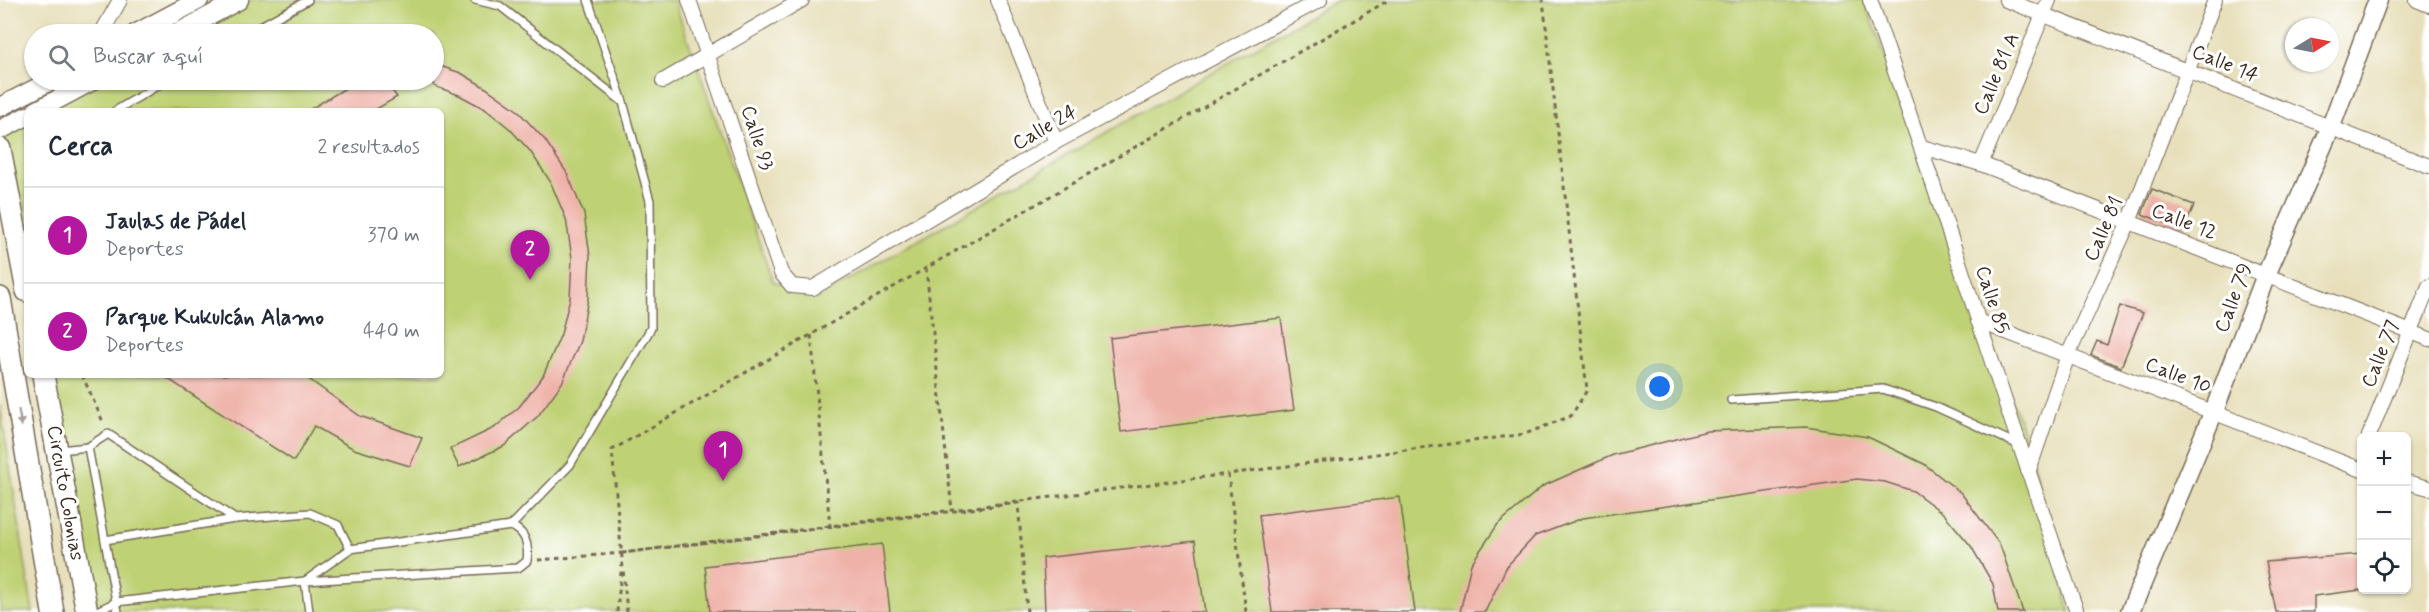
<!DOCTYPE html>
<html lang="es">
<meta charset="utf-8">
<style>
:root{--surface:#fff;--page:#f2f2f3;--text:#1f2937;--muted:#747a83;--line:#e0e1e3;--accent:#b5179e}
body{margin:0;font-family:Mynerve,sans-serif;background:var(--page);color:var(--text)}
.controls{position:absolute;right:18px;bottom:18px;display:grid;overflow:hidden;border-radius:9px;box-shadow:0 2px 4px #0004}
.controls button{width:54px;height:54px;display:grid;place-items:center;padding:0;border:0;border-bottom:2px solid var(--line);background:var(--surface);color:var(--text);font:30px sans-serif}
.compass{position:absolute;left:2285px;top:18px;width:54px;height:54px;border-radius:50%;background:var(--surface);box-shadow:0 2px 4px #0004;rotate:80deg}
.you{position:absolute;left:1660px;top:387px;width:21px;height:21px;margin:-15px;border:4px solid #fff;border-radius:50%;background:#1a73e8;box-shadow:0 0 0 9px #1a73e833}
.badge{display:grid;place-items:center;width:39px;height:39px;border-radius:50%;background:var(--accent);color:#fff;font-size:20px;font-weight:700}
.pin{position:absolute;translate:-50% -50px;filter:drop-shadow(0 2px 3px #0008)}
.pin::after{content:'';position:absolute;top:32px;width:21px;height:18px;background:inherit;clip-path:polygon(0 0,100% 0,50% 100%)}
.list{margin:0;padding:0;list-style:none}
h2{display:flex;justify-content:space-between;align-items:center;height:78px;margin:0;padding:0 24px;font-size:26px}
h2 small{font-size:20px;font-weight:400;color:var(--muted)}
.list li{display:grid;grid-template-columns:39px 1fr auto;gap:18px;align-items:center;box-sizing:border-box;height:96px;padding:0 24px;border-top:2px solid var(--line)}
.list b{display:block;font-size:22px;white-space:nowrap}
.list p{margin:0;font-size:20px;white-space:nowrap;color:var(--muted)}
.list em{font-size:20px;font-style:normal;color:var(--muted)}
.icon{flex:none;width:33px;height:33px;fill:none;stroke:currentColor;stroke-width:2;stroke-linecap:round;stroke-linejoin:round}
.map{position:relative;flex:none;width:2429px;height:612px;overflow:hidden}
.search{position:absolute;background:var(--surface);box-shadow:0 2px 4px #0004;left:24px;top:24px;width:420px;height:66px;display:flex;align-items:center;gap:15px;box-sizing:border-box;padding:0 21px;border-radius:33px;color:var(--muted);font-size:22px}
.panel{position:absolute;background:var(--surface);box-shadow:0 2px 4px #0004;left:24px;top:108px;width:420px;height:270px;border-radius:9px}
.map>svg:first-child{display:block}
.green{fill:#bfd174;stroke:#7d7e49;stroke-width:1.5}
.building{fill:#efb2a9}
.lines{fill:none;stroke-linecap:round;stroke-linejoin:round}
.lane-casing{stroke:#776955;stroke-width:10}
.street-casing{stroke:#776955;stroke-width:16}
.secondary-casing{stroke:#776955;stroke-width:21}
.primary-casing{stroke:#776955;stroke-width:24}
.path{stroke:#776955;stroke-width:3;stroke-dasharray:4.5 4.5;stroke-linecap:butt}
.lane{stroke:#fff;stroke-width:7}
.street{stroke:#fff;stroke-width:14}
.secondary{stroke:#fff;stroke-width:18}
.primary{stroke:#fff;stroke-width:21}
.oneway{fill:#a79f9a}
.labels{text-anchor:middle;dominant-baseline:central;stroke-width:6;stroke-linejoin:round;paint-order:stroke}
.street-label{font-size:20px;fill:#3b2a1e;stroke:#fff}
</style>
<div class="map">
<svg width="2429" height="612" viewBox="0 0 2429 612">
<rect width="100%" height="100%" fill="#fff"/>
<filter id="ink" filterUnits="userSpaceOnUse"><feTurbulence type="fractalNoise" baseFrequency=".0167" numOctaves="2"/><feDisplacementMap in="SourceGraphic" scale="12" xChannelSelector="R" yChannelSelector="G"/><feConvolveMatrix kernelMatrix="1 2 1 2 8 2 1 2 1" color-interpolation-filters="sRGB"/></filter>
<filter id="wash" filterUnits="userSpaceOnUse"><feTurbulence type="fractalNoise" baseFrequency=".008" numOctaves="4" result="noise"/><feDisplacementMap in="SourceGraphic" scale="24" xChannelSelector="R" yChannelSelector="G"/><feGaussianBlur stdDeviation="1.35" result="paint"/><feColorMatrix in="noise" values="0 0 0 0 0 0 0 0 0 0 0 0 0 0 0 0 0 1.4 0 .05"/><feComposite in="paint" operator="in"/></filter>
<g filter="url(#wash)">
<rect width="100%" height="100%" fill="#e7dfba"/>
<g class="green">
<path d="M238 0H674L773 282 817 298 1338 0H1864L2028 444 2070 612H86L43 375H441V111H38L95 80H434V34H176Z"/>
<path d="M27 117V291L0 145V132Z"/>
<path d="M0 405 33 612H0Z"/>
</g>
<g id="blocks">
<g class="building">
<path d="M434 64 461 73 486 88 517 110 545 140 567 173 584 214 590 256 588 299 580 341 562 383 538 416 504 446 459 467 450 449 494 428 519 407 543 376 561 334 570 298 572 258 566 219 550 181 530 151 509 128 485 109 459 95 434 86Z"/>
<path d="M359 80H384L397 97 373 111H307Z"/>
<path d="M2152 189 2194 205 2184 230 2142 214Z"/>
<path d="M2120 306 2143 313 2121 367 2091 355 2097 341 2107 345Z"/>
<path d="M1281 318 1294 410 1121 432 1110 338Z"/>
<path d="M162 375H303L360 416 422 438 410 466 354 449 314 426 294 461Z"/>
<path d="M1806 427 1868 437 1924 464 1961 493 2000 545 2023 612H1998L1993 584 1971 546 1944 514 1913 491 1885 482 1857 479 1583 518 1535 536 1507 566 1485 612H1460L1471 564 1498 524 1543 486 1613 455 1707 431Z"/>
<path d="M1400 497 1415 612H1272L1259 515Z"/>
<path d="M1195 541 1205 612H1045L1043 558Z"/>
<path d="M882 544 890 612H710L705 566Z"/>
<path d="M2361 554V590L2314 596V612H2276L2266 562Z"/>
</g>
</g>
</g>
<g filter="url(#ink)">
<use href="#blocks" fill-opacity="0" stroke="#776955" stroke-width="1.5"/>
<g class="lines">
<g class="lane-casing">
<g id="lane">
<path d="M588 0 623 102"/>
<path d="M246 34 308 0"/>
<path d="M115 111 167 80"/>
<path d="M1731 400 1883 389 1936 407 2019 445"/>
<path d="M60 450 88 447"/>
<path d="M105 540 235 519 310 513 338 525 350 549"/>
<path d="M95 612 116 602 305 581 350 549 511 526 570 465 651 328 650 201 623 102 500 6 475 0"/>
<path d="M118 612 88 447 108 434 235 519"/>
<path d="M309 612 305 581 518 568 527 561C529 545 526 532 511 526"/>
</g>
</g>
<g class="street-casing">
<g id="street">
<path d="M689 0 781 273 792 286 813 288 1056 142 1320 0"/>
<path d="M998 0 1056 142"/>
<path d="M1870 0C1942 203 2005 409 2077 612"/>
<path d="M2006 0 2429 166"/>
<path d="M2417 0 2429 5"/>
<path d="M101 34 120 0"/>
<path d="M663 81 802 0"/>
<path d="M1922 147 1981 164 2429 339"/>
<path d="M1981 164 2049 0"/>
<path d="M1978 321 2362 470"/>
<path d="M2369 436 2429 286"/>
<path d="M2028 473 2068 355 2129 222 2215 0"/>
<path d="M2406 482 2429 488"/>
</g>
</g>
<g class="secondary-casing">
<g id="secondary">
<path d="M135 34 199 0"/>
<path d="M176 34 239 0"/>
<path d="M0 107 52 80"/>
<path d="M36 111 94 80"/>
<path d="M0 130 27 116"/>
<path d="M2130 612 2214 411 2266 275 2330 129 2378 0"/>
</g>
</g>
<g class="primary-casing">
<g id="primary">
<path d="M0 149 27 291"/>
<path d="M0 298 53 612"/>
<path d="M43 375 87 612"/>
</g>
</g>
<g class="path">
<path d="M926 268 952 510"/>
<path d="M811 335 830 526"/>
<path d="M82 375 104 424"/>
<path d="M538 560 623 553"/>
<path d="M617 612 622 563"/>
<path d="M627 612 612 450 1389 0"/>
<path d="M1027 612 1018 503 623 553 1228 474"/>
<path d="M1246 612 1228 474 1525 434 1571 416 1587 390 1543 0"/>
</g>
<use href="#lane" class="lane"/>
<use href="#street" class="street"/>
<use href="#secondary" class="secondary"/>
<use href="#primary" class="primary"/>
</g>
<defs><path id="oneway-solid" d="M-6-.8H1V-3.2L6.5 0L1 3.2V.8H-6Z" transform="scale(1.5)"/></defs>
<use class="oneway" href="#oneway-solid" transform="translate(20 418) rotate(80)"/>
</g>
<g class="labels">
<g class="street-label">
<text transform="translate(2225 64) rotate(22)">Calle 14</text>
<text transform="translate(1997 74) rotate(-67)">Calle 81 A</text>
<text transform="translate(1045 128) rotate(-30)">Calle 24</text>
<text transform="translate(757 138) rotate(72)">Calle 93</text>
<text transform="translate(2184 222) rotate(21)">Calle 12</text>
<text transform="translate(2104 229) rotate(-66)">Calle 81</text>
<text transform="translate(2234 298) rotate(-69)">Calle 79</text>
<text transform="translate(1992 300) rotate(72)">Calle 85</text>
<text transform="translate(2381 354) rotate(-68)">Calle 77</text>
<text transform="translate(2178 376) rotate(21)">Calle 10</text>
<text transform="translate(65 493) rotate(80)">Circuito Colonias</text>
</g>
</g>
</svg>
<div class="controls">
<button>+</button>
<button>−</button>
<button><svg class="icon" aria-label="locate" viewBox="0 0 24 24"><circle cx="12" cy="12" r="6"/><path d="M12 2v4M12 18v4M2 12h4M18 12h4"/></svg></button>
</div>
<svg class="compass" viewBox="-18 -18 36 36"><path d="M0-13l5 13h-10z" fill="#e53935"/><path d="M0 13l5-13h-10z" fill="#747a83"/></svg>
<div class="you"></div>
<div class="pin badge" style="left:723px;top:481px">1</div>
<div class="pin badge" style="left:530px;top:280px">2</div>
<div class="search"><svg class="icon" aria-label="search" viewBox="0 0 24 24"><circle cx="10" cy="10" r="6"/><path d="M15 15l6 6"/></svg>Buscar aquí</div>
<section class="panel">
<h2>Cerca<small>2 resultados</small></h2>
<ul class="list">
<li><span class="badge">1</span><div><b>Jaulas de Pádel</b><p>Deportes</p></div><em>370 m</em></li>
<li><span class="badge">2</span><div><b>Parque Kukulcán Alamo</b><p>Deportes</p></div><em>440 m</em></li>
</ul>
</section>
</div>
